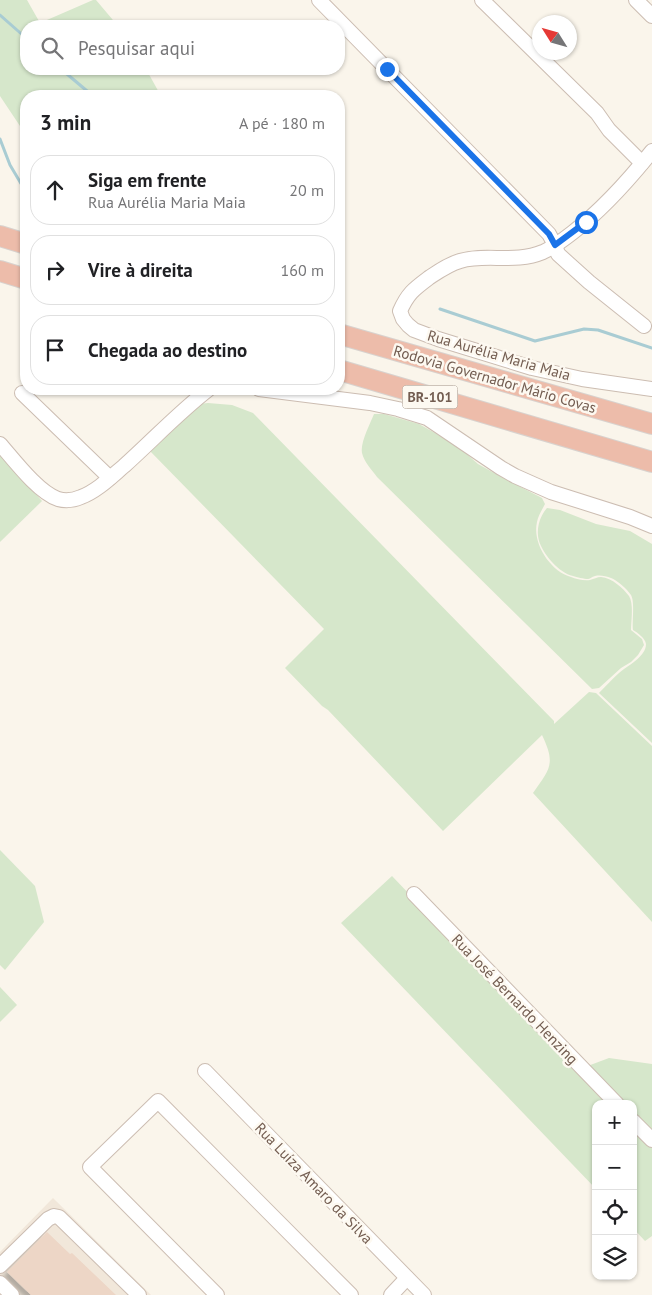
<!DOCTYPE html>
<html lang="pt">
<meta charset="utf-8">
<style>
:root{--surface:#fff;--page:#f2f2f2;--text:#202124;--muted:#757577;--line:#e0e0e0}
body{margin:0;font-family:"PT Sans",sans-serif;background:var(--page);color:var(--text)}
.controls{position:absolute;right:15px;bottom:15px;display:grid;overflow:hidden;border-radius:10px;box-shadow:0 1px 4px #0004}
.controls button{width:45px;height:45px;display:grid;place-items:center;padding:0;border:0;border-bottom:1px solid var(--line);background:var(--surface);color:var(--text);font:25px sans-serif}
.compass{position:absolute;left:532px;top:15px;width:45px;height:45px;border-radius:50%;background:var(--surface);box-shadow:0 1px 4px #0004;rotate:307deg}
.stop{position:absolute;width:15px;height:15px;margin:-11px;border:4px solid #1a73e8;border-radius:50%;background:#fff}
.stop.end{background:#1a73e8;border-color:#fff;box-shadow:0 1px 5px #0008}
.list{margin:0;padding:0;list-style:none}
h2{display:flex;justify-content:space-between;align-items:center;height:65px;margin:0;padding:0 20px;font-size:21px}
h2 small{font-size:16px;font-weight:400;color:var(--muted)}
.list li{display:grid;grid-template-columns:32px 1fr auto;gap:15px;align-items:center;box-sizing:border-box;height:70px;margin:0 10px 10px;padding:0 10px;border:1px solid var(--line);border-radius:20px}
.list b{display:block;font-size:19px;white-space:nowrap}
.list p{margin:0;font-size:16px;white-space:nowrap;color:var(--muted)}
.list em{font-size:16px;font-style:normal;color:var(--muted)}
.icon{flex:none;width:28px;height:28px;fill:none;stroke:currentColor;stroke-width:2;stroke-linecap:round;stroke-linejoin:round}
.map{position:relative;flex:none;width:652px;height:1295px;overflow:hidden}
.search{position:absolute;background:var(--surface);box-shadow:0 1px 4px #0004;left:20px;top:20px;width:325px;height:55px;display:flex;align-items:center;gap:12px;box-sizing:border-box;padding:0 18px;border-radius:20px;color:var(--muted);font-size:19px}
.panel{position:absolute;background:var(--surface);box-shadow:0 1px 4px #0004;left:20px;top:90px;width:325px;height:305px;border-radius:20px}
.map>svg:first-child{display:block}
.residential{fill:#f1e7da}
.green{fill:#d6e7cb}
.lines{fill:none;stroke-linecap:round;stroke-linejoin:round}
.stream{stroke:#a9ccd3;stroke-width:3}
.building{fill:#edd6c6;filter:url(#shadow)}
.minor-casing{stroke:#ccbdb2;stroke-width:16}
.highway-casing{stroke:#d8d2ce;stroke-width:22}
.minor{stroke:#fff;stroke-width:14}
.highway{stroke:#edbcaa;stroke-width:20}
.route{stroke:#1a73e8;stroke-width:6}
.labels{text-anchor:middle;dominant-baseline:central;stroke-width:5;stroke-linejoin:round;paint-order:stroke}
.shield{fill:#fdf9f1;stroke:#9c8c81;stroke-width:1}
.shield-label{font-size:14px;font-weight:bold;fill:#735d51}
.street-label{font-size:15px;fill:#735d51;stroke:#fdf9f1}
</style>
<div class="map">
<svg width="652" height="1295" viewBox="0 0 652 1295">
<defs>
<filter id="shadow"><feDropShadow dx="-4.5" dy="4.5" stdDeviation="2.5" flood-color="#0004"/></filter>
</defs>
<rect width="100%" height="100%" fill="#faf5eb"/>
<path class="residential" d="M53 1198 151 1295H0V1252Z"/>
<g class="green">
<path d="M0 0H27L40 23 93 0H96L118 26H26V69H146L161 96H26V135L0 96Z"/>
<path d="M208 403 232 405 253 413 554 721V724L589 692 596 693 652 746V922L533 793C550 769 556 764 542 735L443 831 328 710 322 706 285 668 324 629 149 450 199 404Z"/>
<path d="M374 414H384L419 424 435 433 461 449 478 464 505 479 542 498 545 504C542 510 538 516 537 522 532 543 550 571 571 577 576 579 584 581 590 580 594 579 597 577 601 577 612 578 623 588 629 596 634 604 631 621 631 630L642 639 644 645 638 655 631 662 621 668 599 688 592 689 377 477C372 470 364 462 362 453 360 443 370 424 374 414Z"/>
<path d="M0 453 42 501 0 542Z"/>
<path d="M547 508 560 510 596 524 630 531 652 544V743L599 693C606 686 612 679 619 673 627 666 646 657 646 644 645 638 638 633 633 630 632 621 635 602 631 595 627 589 617 580 611 578 606 576 600 575 595 576 591 577 592 578 588 579 584 579 577 577 573 576 559 573 543 554 539 541 536 530 539 517 547 508Z"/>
<path d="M0 850 35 886 44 922 5 970 0 965Z"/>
<path d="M392 876 610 1104H596V1189L341 923Z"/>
<path d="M0 987 17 1005 0 1022Z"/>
<path d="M609 1058 652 1064V1136L633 1117V1104H621L585 1067Z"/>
<path d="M633 1128 652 1148V1236L645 1241 633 1228Z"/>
</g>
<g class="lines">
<g class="stream">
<path d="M0 15 26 38"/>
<path d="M61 69 93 96"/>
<path d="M0 139 10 165 26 192"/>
<path d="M440 309 535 341 584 329 598 330 652 348"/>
</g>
</g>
<path class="building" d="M47 1232 70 1254 72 1253 116 1295H31L7 1272Z"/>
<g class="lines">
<g class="minor-casing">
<g id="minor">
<path d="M319 0 549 234 555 245 558 254 589 282 644 326"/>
<path d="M482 0 597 113 609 130 642 163"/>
<path d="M636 0 652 16"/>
<path d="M652 151C628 181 603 209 572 233 563 240 554 247 543 252 514 264 487 253 460 261 449 264 439 271 430 277 414 289 408 293 400 311L403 319 408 325 414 330 438 339 532 368 582 379 652 389"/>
<path d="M259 389 370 403 398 409 427 418 501 468 515 476 551 492 630 517 652 526"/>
<path d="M22 393 110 478"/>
<path d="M0 444C14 460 38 492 58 499 65 501 74 500 81 497 97 491 111 477 124 466 153 440 179 412 209 389"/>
<path d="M414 894 617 1104"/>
<path d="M205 1071 424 1295"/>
<path d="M633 1121 652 1140"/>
<path d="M0 1266 48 1219 54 1216 59 1217 139 1295"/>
<path d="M0 1283 12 1295"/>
<path d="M217 1295 90 1167 158 1101 351 1295"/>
<path d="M391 1295 407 1278"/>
</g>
</g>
<g class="highway-casing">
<g id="highway">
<path d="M0 236 26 244"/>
<path d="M0 271 26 279"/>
<path d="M339 334 652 424"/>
<path d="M339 370 652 462"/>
</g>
</g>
<use href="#minor" class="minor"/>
<use href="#highway" class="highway"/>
</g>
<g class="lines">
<path class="route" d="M387 69 549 234 555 245 586 222"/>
</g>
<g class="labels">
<rect class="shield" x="402.5" y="385.5" width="55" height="23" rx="4"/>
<g class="shield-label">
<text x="430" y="397">BR-101</text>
</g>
<g class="street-label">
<text transform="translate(499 355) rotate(16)">Rua Aurélia Maria Maia</text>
<text transform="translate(495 379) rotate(16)">Rodovia Governador Mário Covas</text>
<text transform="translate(515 999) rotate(46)">Rua José Bernardo Henzing</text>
<text transform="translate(314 1183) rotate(46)">Rua Luíza Amaro da Silva</text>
</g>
</g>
</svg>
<div class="controls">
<button>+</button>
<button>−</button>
<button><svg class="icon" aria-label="locate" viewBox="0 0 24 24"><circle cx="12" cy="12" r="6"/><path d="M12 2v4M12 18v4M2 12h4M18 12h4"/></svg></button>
<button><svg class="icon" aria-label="layers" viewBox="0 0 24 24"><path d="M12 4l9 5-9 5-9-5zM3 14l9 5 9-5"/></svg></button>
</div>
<svg class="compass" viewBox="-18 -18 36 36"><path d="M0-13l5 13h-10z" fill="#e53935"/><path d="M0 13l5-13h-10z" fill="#757577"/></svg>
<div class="stop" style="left:586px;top:222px"></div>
<div class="stop end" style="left:387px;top:69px"></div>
<div class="search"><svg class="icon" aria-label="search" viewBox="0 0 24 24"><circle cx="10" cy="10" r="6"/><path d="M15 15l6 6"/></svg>Pesquisar aqui</div>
<section class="panel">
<h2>3 min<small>A pé · 180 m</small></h2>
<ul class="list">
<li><svg class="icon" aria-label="ahead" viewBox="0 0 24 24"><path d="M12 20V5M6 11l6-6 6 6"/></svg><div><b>Siga em frente</b><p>Rua Aurélia Maria Maia</p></div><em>20 m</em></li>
<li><svg class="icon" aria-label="right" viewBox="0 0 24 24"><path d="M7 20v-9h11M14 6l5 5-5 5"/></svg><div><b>Vire à direita</b></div><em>160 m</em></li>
<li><svg class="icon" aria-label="arrive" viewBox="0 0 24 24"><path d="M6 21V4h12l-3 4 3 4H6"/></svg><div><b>Chegada ao destino</b></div></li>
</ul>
</section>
</div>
